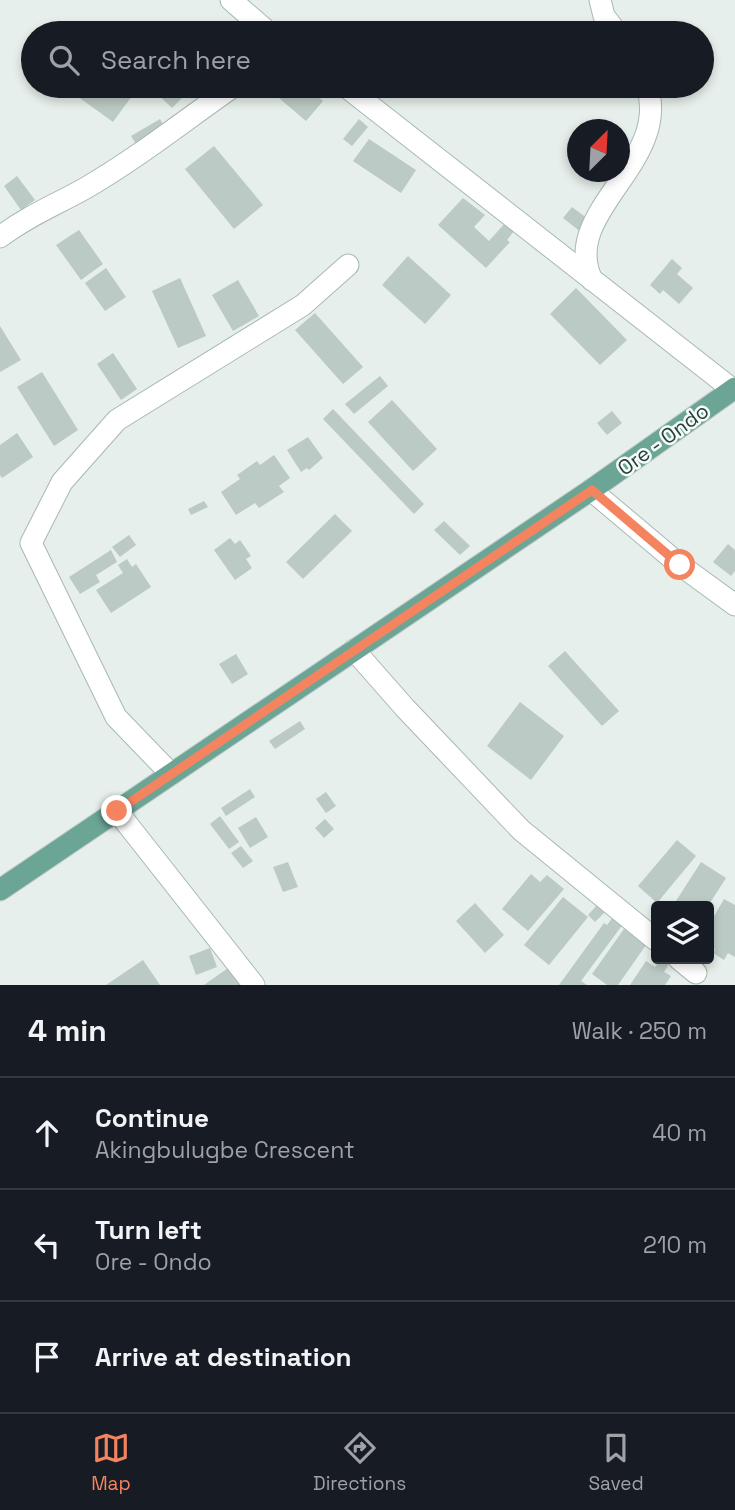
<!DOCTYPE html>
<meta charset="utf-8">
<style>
:root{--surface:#171b24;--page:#242831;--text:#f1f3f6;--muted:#9ea1a6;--line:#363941;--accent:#f4845f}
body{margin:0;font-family:"Space Grotesk",sans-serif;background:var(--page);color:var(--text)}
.controls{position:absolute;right:21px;bottom:21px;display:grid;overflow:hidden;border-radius:7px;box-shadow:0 4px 10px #0003}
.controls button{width:63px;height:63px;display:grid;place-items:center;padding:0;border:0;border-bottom:2px solid var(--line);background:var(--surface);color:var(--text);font:35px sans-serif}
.compass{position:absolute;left:567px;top:119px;width:63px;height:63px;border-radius:50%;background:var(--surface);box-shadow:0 4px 10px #0003;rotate:24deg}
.stop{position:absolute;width:21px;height:21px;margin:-16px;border:5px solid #f4845f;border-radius:50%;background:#fff}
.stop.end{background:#f4845f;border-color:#fff;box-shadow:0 2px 7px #0008}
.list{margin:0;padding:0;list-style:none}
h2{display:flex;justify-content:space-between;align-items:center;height:91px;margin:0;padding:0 28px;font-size:30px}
h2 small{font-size:23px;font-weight:400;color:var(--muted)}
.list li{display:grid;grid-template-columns:46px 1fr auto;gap:21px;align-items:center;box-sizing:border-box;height:112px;padding:0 28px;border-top:2px solid var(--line)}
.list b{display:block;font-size:26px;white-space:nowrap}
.list p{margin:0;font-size:23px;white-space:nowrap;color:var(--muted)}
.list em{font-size:23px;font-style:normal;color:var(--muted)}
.icon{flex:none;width:38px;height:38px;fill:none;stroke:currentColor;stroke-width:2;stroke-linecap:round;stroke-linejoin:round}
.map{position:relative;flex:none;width:735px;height:985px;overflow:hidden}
.search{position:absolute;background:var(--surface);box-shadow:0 4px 10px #0003;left:21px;right:21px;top:21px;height:77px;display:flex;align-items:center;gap:18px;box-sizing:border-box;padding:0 24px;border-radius:38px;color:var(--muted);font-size:26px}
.sheet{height:427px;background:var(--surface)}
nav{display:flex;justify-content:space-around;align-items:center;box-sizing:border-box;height:98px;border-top:2px solid var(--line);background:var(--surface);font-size:19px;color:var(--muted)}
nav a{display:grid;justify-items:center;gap:4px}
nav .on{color:var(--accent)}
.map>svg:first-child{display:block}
.building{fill:#bbcac4}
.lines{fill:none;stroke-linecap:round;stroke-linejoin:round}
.minor-casing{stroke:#a8b8b2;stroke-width:23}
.major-casing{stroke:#c2cac8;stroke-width:23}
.minor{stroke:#fff;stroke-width:21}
.major{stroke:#6aa596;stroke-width:21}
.route{stroke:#f4845f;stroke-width:9}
.labels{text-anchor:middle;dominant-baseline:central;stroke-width:5;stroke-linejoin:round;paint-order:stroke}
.street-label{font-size:21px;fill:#24423a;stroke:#f7fbf9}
</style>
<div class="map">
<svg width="735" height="985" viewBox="0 0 735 985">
<rect width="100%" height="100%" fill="#e6efeb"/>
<g class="building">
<path d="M67 86H133L137 89 113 122 66 88Z"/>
<path d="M149 86H194L172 108Z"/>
<path d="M290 86H306L323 101 306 121 279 98Z"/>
<path d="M160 119 167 131 139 149 131 136Z"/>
<path d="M359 119 368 127 352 146 343 139Z"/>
<path d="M369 139 416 170 401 193 353 161Z"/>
<path d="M214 146 263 205 234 229 185 169Z"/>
<path d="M17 176 35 200 21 210 4 186Z"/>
<path d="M463 198 485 215 474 227 489 241 505 223 514 231 507 240 510 242 486 268 438 225Z"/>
<path d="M572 207 591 221 582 233 563 218Z"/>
<path d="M79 230 103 264 81 280 56 245Z"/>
<path d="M408 256 451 295 425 324 382 285Z"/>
<path d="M672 259 682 268 677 274 693 288 679 304 663 290 660 294 650 285Z"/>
<path d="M106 268 126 297 105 311 85 283Z"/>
<path d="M180 278 206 336 178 348 152 291Z"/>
<path d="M238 280 259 316 233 331 212 295Z"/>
<path d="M576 288 627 340 600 365 550 314Z"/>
<path d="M315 313 363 367 343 384 295 330Z"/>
<path d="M0 326 21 360 0 372Z"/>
<path d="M113 353 137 389 121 400 97 364Z"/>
<path d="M42 372 78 430 54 446 17 387Z"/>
<path d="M380 376 388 386 354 414 345 404Z"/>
<path d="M392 400 437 449 413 471 368 422Z"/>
<path d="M333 409 424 504 414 514 323 419Z"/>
<path d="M612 411 622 423 607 435 597 423Z"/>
<path d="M17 433 33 457 2 478 0 475V445Z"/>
<path d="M308 437 323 458 309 470 307 468 301 472 287 450Z"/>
<path d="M274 455 290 478 279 486 284 492 259 508 255 503 236 515 221 492 240 479 237 475 257 461 260 465Z"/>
<path d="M204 501 208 507 191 515 188 509Z"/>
<path d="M335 514 352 531 303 579 286 562Z"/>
<path d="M444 521 470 546 460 555 434 530Z"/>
<path d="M129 535 136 545 120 557 112 547Z"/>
<path d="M230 538 235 544 240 540 251 556 246 559 252 568 235 580 214 550Z"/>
<path d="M728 544 735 550V571L731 576 713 562Z"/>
<path d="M111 550 117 562 96 575 100 582 80 594 69 577Z"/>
<path d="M127 559 132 567 136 564 151 587 111 613 96 590 123 573 118 565Z"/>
<path d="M565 651 619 711 602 726 548 666Z"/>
<path d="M236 654 248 674 232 684 219 664Z"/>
<path d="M520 702 564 736 531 780 487 746Z"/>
<path d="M300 721 305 729 275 749 269 741Z"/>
<path d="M250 789 255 797 226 816 221 808Z"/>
<path d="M326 792 336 806 326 813 316 799Z"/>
<path d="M220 816 239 842 229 849 210 824Z"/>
<path d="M256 817 268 837 250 848 238 828Z"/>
<path d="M325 819 334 829 324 838 315 828Z"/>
<path d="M677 840 696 856 657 903 638 886Z"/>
<path d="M241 846 253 861 243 868 231 853Z"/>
<path d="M288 862 298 887 283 892 273 867Z"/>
<path d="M701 862 726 878 708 906H678L674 904Z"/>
<path d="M531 874 540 882 547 875 564 889 528 931 502 909Z"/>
<path d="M563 897 588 917 549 965 524 945Z"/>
<path d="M724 899 735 905V957L728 953 724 960 713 953 715 949 709 946V925Z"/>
<path d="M475 903 504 935 485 953 456 921Z"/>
<path d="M597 905 605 912 595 922 588 915Z"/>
<path d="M616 913 626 920 581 981 587 985H559L604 923 607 925Z"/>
<path d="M624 929 646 945 618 985H607L592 974Z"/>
<path d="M210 948 217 967 196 975 189 956Z"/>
<path d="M661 959 669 964 664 972 671 976 665 985H630L646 961 655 967Z"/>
<path d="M143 960 160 985H106Z"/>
<path d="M228 968 240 985H204Z"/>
</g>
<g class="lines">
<g class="minor-casing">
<g id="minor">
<path d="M231 0 269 33"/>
<path d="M600 0 604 16 617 33"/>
<path d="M345 86 732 389"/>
<path d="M0 237C26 217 55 205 84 189 136 159 184 121 234 86"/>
<path d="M592 280C559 212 672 163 647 86"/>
<path d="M591 490 680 565 735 605"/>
<path d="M354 650 405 708 521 830 656 940"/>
<path d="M171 774 116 717 31 543 62 482 117 420 303 305 348 265"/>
<path d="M117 811 254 985"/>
<path d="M679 959 696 973"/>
</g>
</g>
<g class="major-casing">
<path id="major" d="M0 890 591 490 735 388"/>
</g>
<use href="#minor" class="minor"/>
<use href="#major" class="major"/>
</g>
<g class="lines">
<path class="route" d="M117 811 592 490 680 565"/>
</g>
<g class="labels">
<g class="street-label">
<text transform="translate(663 439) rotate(-36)">Ore - Ondo</text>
</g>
</g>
</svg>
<div class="controls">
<button><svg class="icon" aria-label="layers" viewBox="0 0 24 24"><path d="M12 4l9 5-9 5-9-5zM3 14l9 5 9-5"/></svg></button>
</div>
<svg class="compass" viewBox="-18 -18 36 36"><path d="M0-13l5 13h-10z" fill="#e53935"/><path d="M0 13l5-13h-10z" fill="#9ea1a6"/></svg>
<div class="stop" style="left:680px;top:565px"></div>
<div class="stop end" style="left:117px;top:811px"></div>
<div class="search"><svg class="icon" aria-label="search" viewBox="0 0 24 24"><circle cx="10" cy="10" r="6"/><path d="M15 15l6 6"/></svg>Search here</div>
</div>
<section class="sheet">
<h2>4 min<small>Walk · 250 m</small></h2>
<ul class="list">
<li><svg class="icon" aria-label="ahead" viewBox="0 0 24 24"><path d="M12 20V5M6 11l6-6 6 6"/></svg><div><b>Continue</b><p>Akingbulugbe Crescent</p></div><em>40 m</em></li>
<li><svg class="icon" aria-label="left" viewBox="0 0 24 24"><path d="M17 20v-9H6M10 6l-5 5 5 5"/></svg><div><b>Turn left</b><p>Ore - Ondo</p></div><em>210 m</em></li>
<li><svg class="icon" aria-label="arrive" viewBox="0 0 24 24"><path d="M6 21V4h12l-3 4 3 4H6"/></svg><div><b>Arrive at destination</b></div></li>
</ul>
</section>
<nav>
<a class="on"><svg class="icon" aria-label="map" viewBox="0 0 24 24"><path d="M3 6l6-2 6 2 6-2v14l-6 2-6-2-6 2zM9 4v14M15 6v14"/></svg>Map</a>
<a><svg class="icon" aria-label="directions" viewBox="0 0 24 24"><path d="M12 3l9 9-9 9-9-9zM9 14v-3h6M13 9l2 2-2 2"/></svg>Directions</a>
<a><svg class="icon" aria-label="saved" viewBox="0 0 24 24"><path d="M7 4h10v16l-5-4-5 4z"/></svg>Saved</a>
</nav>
